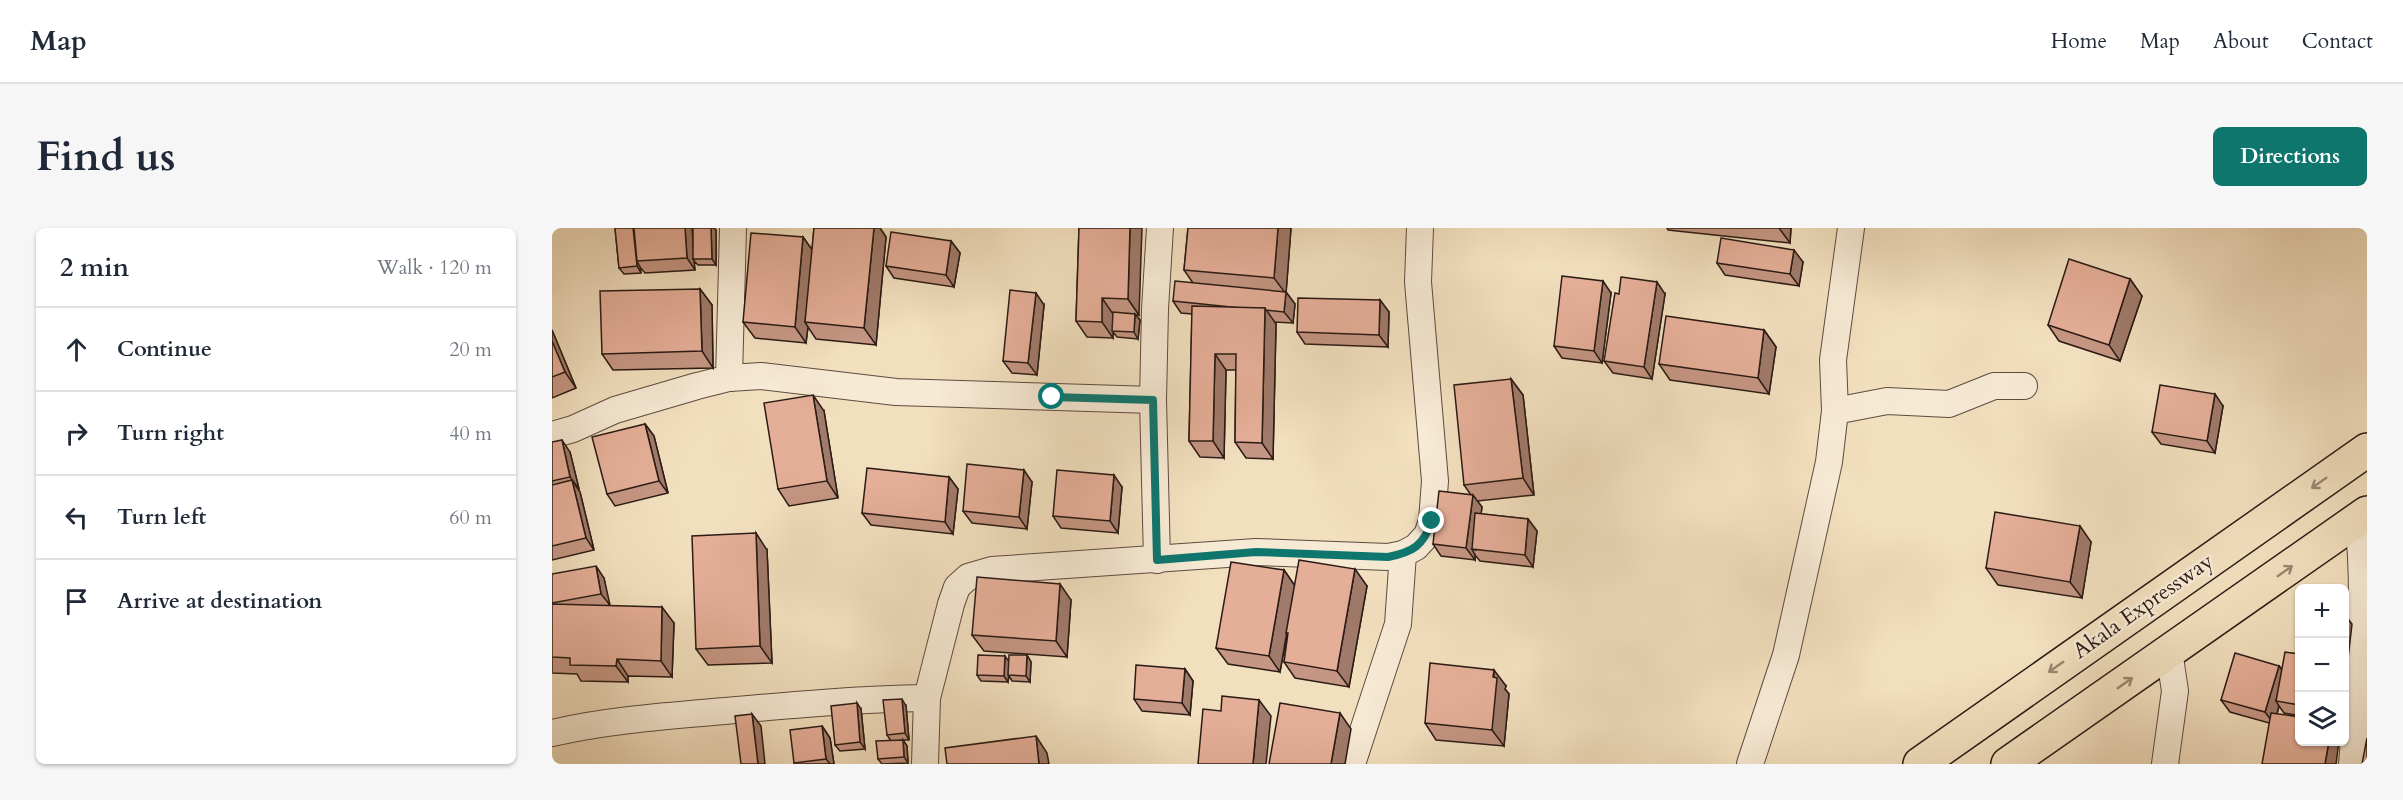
<!DOCTYPE html>
<meta charset="utf-8">
<style>
:root{--surface:#fff;--page:#f6f6f7;--text:#1f2937;--muted:#747a83;--line:#e0e1e3;--accent:#0f766e}
body{margin:0;font-family:Cardo,serif;background:var(--page);color:var(--text)}
.controls{position:absolute;right:18px;bottom:18px;display:grid;overflow:hidden;border-radius:9px;box-shadow:0 2px 4px #0004}
.controls button{width:54px;height:54px;display:grid;place-items:center;padding:0;border:0;border-bottom:2px solid var(--line);background:var(--surface);color:var(--text);font:30px sans-serif}
.stop{position:absolute;width:18px;height:18px;margin:-14px;border:4px solid #0f766e;border-radius:50%;background:#fff}
.stop.end{background:#0f766e;border-color:#fff;box-shadow:0 2px 6px #0008}
.list{margin:0;padding:0;list-style:none}
h2{display:flex;justify-content:space-between;align-items:center;height:78px;margin:0;padding:0 24px;font-size:26px}
h2 small{font-size:20px;font-weight:400;color:var(--muted)}
.list li{display:grid;grid-template-columns:39px 1fr auto;gap:18px;align-items:center;box-sizing:border-box;height:84px;padding:0 24px;border-top:2px solid var(--line)}
.list b{display:block;font-size:22px;white-space:nowrap}
.list em{font-size:20px;font-style:normal;color:var(--muted)}
.icon{flex:none;width:33px;height:33px;fill:none;stroke:currentColor;stroke-width:2;stroke-linecap:round;stroke-linejoin:round}
.map{position:relative;flex:none;width:1815px;height:536px;overflow:hidden;border-radius:9px}
header{display:flex;align-items:center;gap:36px;box-sizing:border-box;height:84px;padding:0 30px;background:var(--surface);border-bottom:2px solid var(--line)}
header strong{font-size:28px}
nav{display:flex;gap:33px;margin-inline-start:auto;font-size:21px}
.intro{display:flex;align-items:center;justify-content:space-between;box-sizing:border-box;height:144px;padding:0 36px}
h1{margin:0;font-size:42px}
.button{padding:15px 27px;border-radius:9px;background:var(--accent);color:#fff;font-size:21px;font-weight:700}
main{display:flex;gap:36px;padding:0 36px}
aside{flex:1;background:var(--surface);border-radius:9px;box-shadow:0 2px 4px #0004}
.map>svg:first-child{display:block}
.lines{fill:none;stroke-linecap:round;stroke-linejoin:round}
.minor-casing{stroke:#5c4c3f;stroke-width:28}
.primary-casing{stroke:#2a1b15;stroke-width:36}
.minor{stroke:#f7ead5;stroke-width:26}
.primary{stroke:#f2dfbe;stroke-width:33}
.wall{fill:#c59683;stroke:#2a1b15;stroke-width:1.5}
.shaded-wall{fill:#a07a6a;stroke:#2a1b15;stroke-width:1.5}
.building{fill:#e5ae98;stroke:#2a1b15;stroke-width:1.5}
.oneway{stroke:#988772}
.route{stroke:#0f766e;stroke-width:8}
.labels{text-anchor:middle;dominant-baseline:central;stroke-width:5;stroke-linejoin:round;paint-order:stroke}
.street-label{font-size:22px;fill:#2a1b15;stroke:#f7ead5}
</style>
<header>
<strong>Map</strong>
<nav><a>Home</a><a>Map</a><a>About</a><a>Contact</a></nav>
</header>
<div class="intro"><h1>Find us</h1><a class="button">Directions</a></div>
<main>
<aside>
<h2>2 min<small>Walk · 120 m</small></h2>
<ul class="list">
<li><svg class="icon" aria-label="ahead" viewBox="0 0 24 24"><path d="M12 20V5M6 11l6-6 6 6"/></svg><div><b>Continue</b></div><em>20 m</em></li>
<li><svg class="icon" aria-label="right" viewBox="0 0 24 24"><path d="M7 20v-9h11M14 6l5 5-5 5"/></svg><div><b>Turn right</b></div><em>40 m</em></li>
<li><svg class="icon" aria-label="left" viewBox="0 0 24 24"><path d="M17 20v-9H6M10 6l-5 5 5 5"/></svg><div><b>Turn left</b></div><em>60 m</em></li>
<li><svg class="icon" aria-label="arrive" viewBox="0 0 24 24"><path d="M6 21V4h12l-3 4 3 4H6"/></svg><div><b>Arrive at destination</b></div></li>
</ul>
</aside>
<div class="map">
<svg width="1815" height="536" viewBox="0 0 1815 536">
<rect width="100%" height="100%" fill="#f2dfbe"/>
<filter id="stains"><feTurbulence type="fractalNoise" baseFrequency=".00333" numOctaves="4"/><feColorMatrix values="0 0 0 0 .2 0 0 0 0 .09 0 0 0 0 .02 0 0 0 .5 -.17"/></filter>
<radialGradient id="worn" r=".72"><stop offset=".6" stop-color="#630" stop-opacity="0"/><stop offset="1" stop-color="#630" stop-opacity=".3"/></radialGradient>
<g class="lines">
<g class="minor-casing">
<g id="minor">
<path d="M177 150 181 0"/>
<path d="M1283 183 1335 173 1397 176 1442 158H1472"/>
<path d="M0 207 21 201 63 182 145 158 177 150 209 148 344 164 601 172"/>
<path d="M605 332 601 172 603 81 608 0"/>
<path d="M0 505C57 492 115 488 173 483 240 477 307 471 375 470"/>
<path d="M373 536 375 470 399 376 405 359 416 349 440 342 704 324 836 329 851 326 864 319 875 307 880 293 883 253 866 54 868 0"/>
<path d="M800 536 846 396 851 326"/>
<path d="M1198 536 1234 427 1277 234 1283 183 1281 132 1299 0"/>
<path d="M1613 536 1623 463 1617 423"/>
<path d="M1800 536C1807 455 1815 372 1806 291"/>
</g>
</g>
<g class="primary-casing">
<g id="primary">
<path d="M1368 536 1815 222"/>
<path d="M1456 536 1815 285"/>
</g>
</g>
<use href="#minor" class="minor"/>
<use href="#primary" class="primary"/>
</g>
<g class="wall">
<path d="M63 0H140L141 12V0H162L164 2V37H146L142 33 143 42 93 45 88 39 89 45 72 46 67 40Z"/>
<path d="M262 0H328L334 9 324 117 264 111 256 99 254 115 203 110 191 94 251 9 260 22Z"/>
<path d="M527 0 587 87H584L588 92 586 111 565 109 561 104V110L535 109 524 93Z"/>
<path d="M636 0H739L734 64 743 76 741 95 722 94 724 96 721 231 694 230 683 214 684 142H674L672 230 648 229 637 213 640 86 629 85 621 73 641 55 632 42Z"/>
<path d="M1115 0H1239L1238 15 1116 2Z"/>
<path d="M399 13 408 25 402 59 342 50 334 38Z"/>
<path d="M1251 34 1247 58 1173 47 1165 35Z"/>
<path d="M1578 51 1590 68 1568 133 1507 113 1496 97Z"/>
<path d="M148 61 160 77 161 140 61 142 50 126Z"/>
<path d="M1059 65 1050 135 1010 130 1002 118Z"/>
<path d="M1113 66 1100 151 1061 145 1052 133Z"/>
<path d="M828 72 837 84 836 119 753 116 745 104Z"/>
<path d="M492 77 485 147 460 145 451 133Z"/>
<path d="M0 102 24 160 0 170Z"/>
<path d="M1212 102 1224 119 1217 166 1118 152 1107 136Z"/>
<path d="M959 151 971 167 982 267 925 273 930 279 929 286 976 291 985 303 981 339 928 333 923 327V332L889 328 881 316 919 267 912 257Z"/>
<path d="M1671 178 1663 225 1609 216 1600 204Z"/>
<path d="M272 183 286 270 237 278 226 261Z"/>
<path d="M93 196 102 208 116 265 63 278 55 266Z"/>
<path d="M0 214 18 224 27 261H26L28 264 42 322 0 332Z"/>
<path d="M397 249 406 261 401 306 319 297 310 285Z"/>
<path d="M480 254 475 301 420 295 411 283Z"/>
<path d="M570 259 566 305 509 300 501 288Z"/>
<path d="M1539 314 1530 370 1446 357 1434 340Z"/>
<path d="M215 322 220 435 156 437 144 421Z"/>
<path d="M732 342 742 357 815 358 797 459 743 450 732 434 736 407 735 406 728 444 676 436 664 420Z"/>
<path d="M0 346 52 350 57 378 122 395 120 449 76 448V454L29 453 25 446 0 445Z"/>
<path d="M519 372 515 429 432 423 420 407Z"/>
<path d="M1748 426V488L1732 485 1727 478 1725 486 1717 495 1678 484 1669 472 1727 438 1730 441Z"/>
<path d="M475 427 479 434 478 454 460 453 457 448 456 454 429 453 425 447 456 433Z"/>
<path d="M633 441 641 453 638 487 590 483 582 471Z"/>
<path d="M954 458 953 461 957 466 952 518 884 512 873 495Z"/>
<path d="M354 478 357 512H351L355 518 356 535 330 536 326 531 339 513 335 507Z"/>
<path d="M309 481 313 521 288 523 283 517Z"/>
<path d="M270 498 278 510 282 536H243L242 535Z"/>
</g>
<g class="shaded-wall">
<path d="M81 0H83L85 33 88 39 89 45 85 38Z"/>
<path d="M133 0H140L142 31H141L142 33 143 42 135 30Z"/>
<path d="M159 0H162L164 2V37L160 31Z"/>
<path d="M322 0H328L334 9 324 117 312 100Z"/>
<path d="M578 0H590L587 87 576 71Z"/>
<path d="M726 0H739L734 66 722 50Z"/>
<path d="M1227 0H1239L1238 15Z"/>
<path d="M251 9 263 26 253 94 256 99 254 115 243 99Z"/>
<path d="M399 13 408 25 402 59 394 47Z"/>
<path d="M1242 22 1251 34 1247 58 1238 46Z"/>
<path d="M1578 51 1590 68 1568 133 1557 117Z"/>
<path d="M1051 53 1059 65 1050 135 1042 123Z"/>
<path d="M1105 54 1113 66 1100 151 1092 139Z"/>
<path d="M148 61 160 77 161 140 150 123Z"/>
<path d="M734 64 743 76 741 95 732 84Z"/>
<path d="M484 65 492 77 485 147 476 135Z"/>
<path d="M550 70 561 86V110L550 94Z"/>
<path d="M828 72 837 84 836 119 827 107Z"/>
<path d="M713 80 724 96 721 231 710 215Z"/>
<path d="M583 86 588 92 586 111 582 104Z"/>
<path d="M0 102 24 160 13 144 0 113Z"/>
<path d="M1212 102 1224 119 1217 166 1206 150Z"/>
<path d="M663 126 674 142 672 230 661 213Z"/>
<path d="M959 151 971 167 982 267 971 250Z"/>
<path d="M1663 166 1671 178 1663 225 1655 213Z"/>
<path d="M261 167 272 183 286 270 275 253Z"/>
<path d="M93 196 102 208 116 265 107 253Z"/>
<path d="M10 212 18 224 27 261 18 249Z"/>
<path d="M472 242 480 254 475 301 467 289Z"/>
<path d="M562 247 570 259 566 305 558 293Z"/>
<path d="M397 249 406 261 401 306 393 294Z"/>
<path d="M20 252 28 264 42 322 34 310Z"/>
<path d="M921 267 930 279 924 322 920 321 923 327V332L914 320Z"/>
<path d="M976 291 985 303 981 339 973 327Z"/>
<path d="M1528 298 1539 314 1530 370 1518 354Z"/>
<path d="M204 305 215 322 220 435 208 418Z"/>
<path d="M44 338 52 350 58 377 49 366Z"/>
<path d="M803 341 815 358 797 459 785 443Z"/>
<path d="M732 342 743 358 728 444 717 428Z"/>
<path d="M508 356 519 372 515 429 504 413Z"/>
<path d="M110 379 122 395 120 449 109 433Z"/>
<path d="M1792 386 1800 396 1795 439 1792 435Z"/>
<path d="M475 427 479 434 478 454 474 448Z"/>
<path d="M453 428 458 435 456 454 452 448Z"/>
<path d="M65 431 76 448V454L64 438Z"/>
<path d="M1727 438 1735 449 1724 473 1727 478 1722 496 1713 484Z"/>
<path d="M633 441 641 453 638 487 630 475Z"/>
<path d="M942 442 954 458 953 461 957 466 952 518 940 502Z"/>
<path d="M350 471 354 478 357 512 353 505Z"/>
<path d="M707 472 719 488 714 536H701Z"/>
<path d="M305 475 309 481 313 521 308 514Z"/>
<path d="M788 485 799 501 793 536H779Z"/>
<path d="M200 486 209 498 213 536H206Z"/>
<path d="M270 498 278 510 282 536H278L274 531Z"/>
<path d="M484 508 495 525 497 536H487Z"/>
<path d="M351 512 355 518 356 535 352 529Z"/>
<path d="M1777 513H1787L1784 536H1773Z"/>
</g>
<g class="building">
<path d="M63 0H81L85 38 67 40Z"/>
<path d="M82 0H133L135 30 85 33Z"/>
<path d="M141 0H159L160 31H141Z"/>
<path d="M262 0H322L312 100 253 94Z"/>
<path d="M527 0H578L576 71 550 70V94L524 93Z"/>
<path d="M636 0H726L722 50 632 42Z"/>
<path d="M339 4 399 13 394 47 334 38Z"/>
<path d="M199 5 251 9 243 99 191 94Z"/>
<path d="M1169 10 1242 22 1238 46 1165 35Z"/>
<path d="M1517 31 1578 51 1557 117 1496 97Z"/>
<path d="M1010 48 1051 53 1042 123 1002 118Z"/>
<path d="M1069 49 1105 54 1092 139 1052 133 1063 65 1067 66Z"/>
<path d="M623 53 734 64 732 84 714 82 713 80H689L621 73Z"/>
<path d="M148 61 150 123 50 126 48 63Z"/>
<path d="M458 62 484 65 476 135 451 133Z"/>
<path d="M746 70 828 72 827 107 745 104Z"/>
<path d="M640 78 713 80 710 215 683 214 684 126H663L661 213H637Z"/>
<path d="M561 84 583 86 582 104 560 103Z"/>
<path d="M1114 88 1212 102 1206 150 1107 136Z"/>
<path d="M0 113 13 144 0 149Z"/>
<path d="M959 151 971 250 912 257 902 157Z"/>
<path d="M1608 157 1663 166 1655 213 1600 204Z"/>
<path d="M261 167 275 253 226 261 212 175Z"/>
<path d="M93 196 107 253 55 266 40 209Z"/>
<path d="M10 212 18 249 0 253V214Z"/>
<path d="M415 236 472 242 467 289 411 283Z"/>
<path d="M315 240 397 249 393 294 310 285Z"/>
<path d="M505 242 562 247 558 293 501 288Z"/>
<path d="M20 252 34 310 0 318V257Z"/>
<path d="M887 263 921 267 914 320 881 316Z"/>
<path d="M1443 284 1528 298 1518 354 1434 340Z"/>
<path d="M923 285 976 291 973 327 920 321Z"/>
<path d="M204 305 208 418 144 421 140 308Z"/>
<path d="M747 332 803 341 785 443 732 434 736 405H734Z"/>
<path d="M679 334 732 342 717 428 664 420Z"/>
<path d="M44 338 49 366 0 375V346Z"/>
<path d="M425 349 508 356 504 413 420 407Z"/>
<path d="M0 376 110 379 109 433 65 431 64 438 18 437V430L0 429Z"/>
<path d="M1733 424 1748 426V477L1724 473Z"/>
<path d="M1683 425 1727 438 1713 484 1669 472Z"/>
<path d="M426 427 453 428 452 448 425 447Z"/>
<path d="M457 427H475L474 448 456 447Z"/>
<path d="M878 435 942 442 941 449 945 450 940 502 873 495Z"/>
<path d="M584 437 633 441 630 475 582 471Z"/>
<path d="M670 468 707 472 701 536H646L651 481 669 483Z"/>
<path d="M350 471 353 505 335 507 331 472Z"/>
<path d="M305 475 308 514 283 517 279 478Z"/>
<path d="M728 475 788 485 779 536H717Z"/>
<path d="M1719 485 1748 489V513H1777L1773 536H1710Z"/>
<path d="M200 486 206 536H189L183 488Z"/>
<path d="M270 498 274 531 242 535 238 502Z"/>
<path d="M484 508 487 536H395L393 520Z"/>
<path d="M1815 510V536H1810Z"/>
<path d="M351 512 352 529 326 531 324 513Z"/>
</g>
<defs><path id="oneway-shaft" d="M-6 0H5M1.5-3L5.5 0L1.5 3" fill="none" stroke-width="1.6" stroke-linecap="round" stroke-linejoin="round" transform="scale(1.5)"/></defs>
<g class="oneway">
<use href="#oneway-shaft" transform="translate(1767 255) rotate(145)"/>
<use href="#oneway-shaft" transform="translate(1733 343) rotate(-35)"/>
<use href="#oneway-shaft" transform="translate(1504 439) rotate(145)"/>
<use href="#oneway-shaft" transform="translate(1573 455) rotate(-35)"/>
</g>
<g class="lines">
<path class="route" d="M500 169 601 172 605 332 704 324 836 329C861 324 871 318 880 293"/>
</g>
<g class="labels">
<g class="street-label">
<text transform="translate(1591 378) rotate(-35)">Akala Expressway</text>
</g>
</g>
<rect width="100%" height="100%" filter="url(#stains)"/>
<rect width="100%" height="100%" fill="url(#worn)"/>
</svg>
<div class="controls">
<button>+</button>
<button>−</button>
<button><svg class="icon" aria-label="layers" viewBox="0 0 24 24"><path d="M12 4l9 5-9 5-9-5zM3 14l9 5 9-5"/></svg></button>
</div>
<div class="stop" style="left:500px;top:169px"></div>
<div class="stop end" style="left:880px;top:293px"></div>
</div>
</main>
